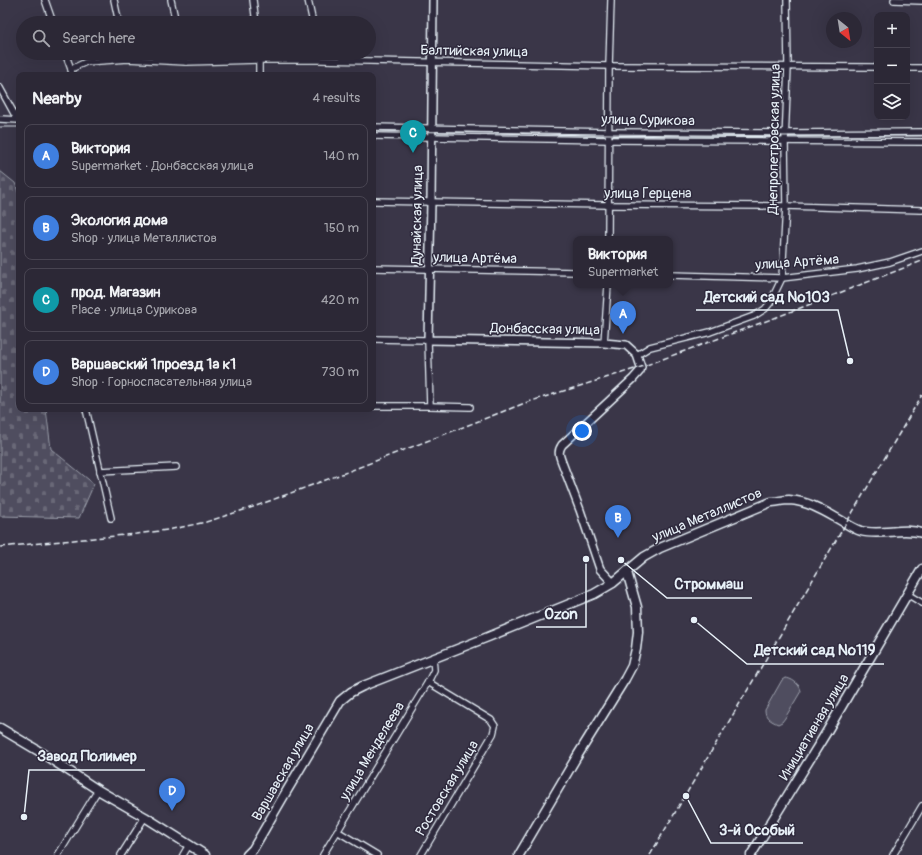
<!DOCTYPE html>
<meta charset="utf-8">
<style>
:root{--surface:#2c2836;--page:#34303e;--text:#f1f3f6;--muted:#a6a6ad;--line:#484451;--accent:#8bbbb9}
body{margin:0;font-family:Pangolin,sans-serif;background:var(--page);color:var(--text)}
.controls{position:absolute;right:12px;top:12px;display:grid;overflow:hidden;border-radius:8px;box-shadow:0 4px 16px #0002}
.controls button{width:36px;height:36px;display:grid;place-items:center;padding:0;border:0;border-bottom:1px solid var(--line);background:var(--surface);color:var(--text);font:20px sans-serif}
.compass{position:absolute;left:826px;top:12px;width:36px;height:36px;border-radius:50%;background:var(--surface);box-shadow:0 4px 16px #0002;rotate:150deg}
.you{position:absolute;left:582px;top:431px;width:14px;height:14px;margin:-10px;border:3px solid #fff;border-radius:50%;background:#1a73e8;box-shadow:0 0 0 6px #1a73e833}
.badge{display:grid;place-items:center;width:26px;height:26px;border-radius:50%;background:var(--accent);color:#fff;font-size:13px;font-weight:700}
.pin{position:absolute;translate:-50% -33px;filter:drop-shadow(0 1px 2px #0008)}
.pin::after{content:'';position:absolute;top:21px;width:14px;height:12px;background:inherit;clip-path:polygon(0 0,100% 0,50% 100%)}
.popup{position:absolute;left:573px;top:236px;width:100px;height:52px;box-sizing:border-box;display:grid;place-content:center;border-radius:8px;background:var(--surface);filter:drop-shadow(0 1px 3px #0005);font-size:13px;white-space:nowrap;color:var(--muted)}
.popup b{font-size:15px;color:var(--text)}
.popup::after{content:'';position:absolute;left:50%;top:100%;margin-left:-8px;border:8px solid transparent;border-top-color:var(--surface)}
.list{margin:0;padding:0;list-style:none}
h2{display:flex;justify-content:space-between;align-items:center;height:52px;margin:0;padding:0 16px;font-size:17px}
h2 small{font-size:13px;font-weight:400;color:var(--muted)}
.list li{display:grid;grid-template-columns:26px 1fr auto;gap:12px;align-items:center;box-sizing:border-box;height:64px;margin:0 8px 8px;padding:0 8px;border:1px solid var(--line);border-radius:8px}
.list b{display:block;font-size:15px;white-space:nowrap}
.list p{margin:0;font-size:13px;white-space:nowrap;color:var(--muted)}
.list em{font-size:13px;font-style:normal;color:var(--muted)}
.icon{flex:none;width:22px;height:22px;fill:none;stroke:currentColor;stroke-width:2;stroke-linecap:round;stroke-linejoin:round}
.map{position:relative;flex:none;width:922px;height:855px;overflow:hidden}
.search{position:absolute;background:var(--surface);box-shadow:0 4px 16px #0002;left:16px;top:16px;width:360px;height:44px;display:flex;align-items:center;gap:10px;box-sizing:border-box;padding:0 14px;border-radius:22px;color:var(--muted);font-size:15px}
.panel{position:absolute;background:var(--surface);box-shadow:0 4px 16px #0002;left:16px;top:72px;width:360px;height:340px;border-radius:8px}
.map>svg:first-child{display:block}
.cemetery{fill:url(#cemetery-stones);stroke:#9ca0ac}
.garden{fill:#504e5f;stroke:#9ca0ac}
.lines{fill:none;stroke-linecap:round;stroke-linejoin:round}
.minor-casing{stroke:#e8f1f8;stroke-width:8}
.tertiary-casing{stroke:#e8f1f8;stroke-width:10}
.secondary-casing{stroke:#e8f1f8;stroke-width:11}
.minor{stroke:#2f2a3d;stroke-width:5.5}
.tertiary{stroke:#2f2a3d;stroke-width:7}
.secondary{stroke:#2f2a3d;stroke-width:8}
.tram{stroke:#e8f1f8;stroke-width:1}
.rail{stroke:#e8f1f8;stroke-width:1.5;stroke-dasharray:6 3;stroke-linecap:butt}
.labels{text-anchor:middle;dominant-baseline:central;stroke-width:3;stroke-linejoin:round;paint-order:stroke}
.street-label{font-size:14px;fill:#e8f1f8;stroke:#2f2a3d}
.leader{fill:none;stroke:#e8f1f8;stroke-width:1.5}
.callout-dot{fill:#e8f1f8;stroke:#2f2a3d;stroke-width:1.5}
.callout-label{font-size:15px;text-anchor:middle;font-weight:bold;fill:#e8f1f8;stroke:#2f2a3d;stroke-width:3;stroke-linejoin:round;paint-order:stroke}
</style>
<div class="map">
<svg width="922" height="855" viewBox="0 0 922 855">
<defs>
<pattern id="cemetery-stones" width="16" height="16" patternUnits="userSpaceOnUse"><rect width="16" height="16" fill="#504e5f"/><path d="M2 7V4a2 2 0 0 1 4 0v3zM10 15v-3a2 2 0 0 1 4 0v3z" fill="#696877"/></pattern>
</defs>
<rect width="100%" height="100%" fill="#3a3648"/>
<filter id="ink" filterUnits="userSpaceOnUse"><feTurbulence type="fractalNoise" baseFrequency=".025" numOctaves="2"/><feDisplacementMap in="SourceGraphic" scale="8" xChannelSelector="R" yChannelSelector="G"/><feConvolveMatrix kernelMatrix="1 2 1 2 8 2 1 2 1" color-interpolation-filters="sRGB"/></filter>
<g filter="url(#ink)">
<path class="cemetery" d="M0 171 15 183 19 195V409H46L51 449 94 484 79 518 0 516Z"/>
<path class="garden" d="M785 678C791 678 800 684 801 691L785 718 782 722 778 724C771 721 765 718 765 710L782 680Z"/>
<g class="lines">
<g class="minor-casing">
<g id="minor">
<path d="M45 0 53 23"/>
<path d="M114 0 119 23"/>
<path d="M171 0 176 23"/>
<path d="M253 0 256 23"/>
<path d="M308 0 313 23"/>
<path d="M894 0 922 1"/>
<path d="M65 53 71 69 72 75"/>
<path d="M184 53 186 62"/>
<path d="M907 68H922"/>
<path d="M71 69 86 62 128 59 186 62 259 60H321L609 66 877 67"/>
<path d="M259 75V53"/>
<path d="M0 88 17 119"/>
<path d="M0 119 19 120"/>
<path d="M373 127 609 132 785 133 922 132"/>
<path d="M373 136 609 140 922 142"/>
<path d="M373 201 608 205 786 206 922 210"/>
<path d="M608 239 609 66 611 0"/>
<path d="M373 268 576 272"/>
<path d="M670 275 782 278 857 269 890 262 922 251"/>
<path d="M373 339 428 340 430 406"/>
<path d="M604 343 608 285"/>
<path d="M637 355 650 347 710 332 754 316 765 309 770 303 782 278 786 206 785 142 788 66 787 0"/>
<path d="M373 406H430L470 407"/>
<path d="M86 409 111 518"/>
<path d="M100 471 176 467"/>
<path d="M907 594 922 603"/>
<path d="M337 831 377 855"/>
<path d="M58 855 98 790"/>
<path d="M121 855 145 817"/>
<path d="M183 855 189 845"/>
<path d="M323 855 428 682 434 670 433 658"/>
<path d="M421 855 493 734 495 726 491 720 428 682"/>
<path d="M893 855 922 806"/>
</g>
</g>
<g class="tertiary-casing">
<path id="tertiary" d="M433 0 431 202 428 340 604 343 626 345 637 355 641 367 640 371 633 379 562 445C558 451 559 454 561 460L580 510 600 569 613 583"/>
</g>
<g class="secondary-casing">
<g id="secondary">
<path d="M0 728 37 750 98 790 145 817 205 855"/>
<path d="M247 855 253 849 282 799 340 701 351 692 363 686 488 637 594 594 613 583 644 557 660 548 771 502C776 502 783 500 789 500 808 501 824 511 840 520 847 524 854 529 861 531 881 536 903 527 922 533"/>
<path d="M519 855 576 758 625 679 632 666 636 649 638 632 637 607 627 572"/>
<path d="M751 855 826 733 922 569"/>
</g>
</g>
<use href="#minor" class="minor"/>
<use href="#tertiary" class="tertiary"/>
<use href="#secondary" class="secondary"/>
<g class="tram">
<path d="M0 127H19"/>
<path d="M373 131 609 134 785 136H922"/>
</g>
<g class="rail">
<path d="M0 547 136 534 168 530 206 522 256 506 347 472 525 403 641 367 777 317 922 261"/>
<path d="M650 855 922 395"/>
</g>
</g>
</g>
<g class="labels">
<g class="street-label">
<text transform="translate(474 51) rotate(1)">Балтийская улица</text>
<text transform="translate(648 120) rotate(1)">улица Сурикова</text>
<text transform="translate(774 139) rotate(-89)">Днепропетровская улица</text>
<text x="648" y="193">улица Герцена</text>
<text transform="translate(417 215) rotate(-89)">Дунайская улица</text>
<text transform="translate(475 258) rotate(1)">улица Артёма</text>
<text transform="translate(797 262) rotate(-4)">улица Артёма</text>
<text transform="translate(545 329) rotate(1)">Донбасская улица</text>
<text transform="translate(707 515) rotate(-23)">улица Металлистов</text>
<text transform="translate(814 727) rotate(-59)">Инициативная улица</text>
<text transform="translate(372 751) rotate(-59)">улица Менделеева</text>
<text transform="translate(283 772) rotate(-60)">Варшавская улица</text>
<text transform="translate(447 788) rotate(-59)">Ростовская улица</text>
</g>
</g>
<path class="leader" d="M850 361L838 310H696M621 560L667 598H752M586 559L586 627H536M694 620L747 664H884M24 817L29 770H145M686 796L711 843H803"/>
<g class="callout-dot">
<circle cx="850" cy="361" r="4"/>
<circle cx="621" cy="560" r="4"/>
<circle cx="586" cy="559" r="4"/>
<circle cx="694" cy="620" r="4"/>
<circle cx="24" cy="817" r="4"/>
<circle cx="686" cy="796" r="4"/>
</g>
<g class="callout-label">
<text x="767" y="302">Детский сад №103</text>
<text x="709" y="589">Строммаш</text>
<text x="561" y="619">Ozon</text>
<text x="815" y="655">Детский сад №119</text>
<text x="87" y="761">Завод Полимер</text>
<text x="757" y="835">3-й Особый</text>
</g>
</svg>
<div class="controls">
<button>+</button>
<button>−</button>
<button><svg class="icon" aria-label="layers" viewBox="0 0 24 24"><path d="M12 4l9 5-9 5-9-5zM3 14l9 5 9-5"/></svg></button>
</div>
<svg class="compass" viewBox="-18 -18 36 36"><path d="M0-13l5 13h-10z" fill="#e53935"/><path d="M0 13l5-13h-10z" fill="#a6a6ad"/></svg>
<div class="you"></div>
<div class="pin badge" style="left:623px;top:334px;background:#3f7fe0">A</div>
<div class="popup"><b>Виктория</b>Supermarket</div>
<div class="pin badge" style="left:618px;top:538px;background:#3f7fe0">B</div>
<div class="pin badge" style="left:413px;top:153px;background:#0f9aa8">C</div>
<div class="pin badge" style="left:172px;top:811px;background:#3f7fe0">D</div>
<div class="search"><svg class="icon" aria-label="search" viewBox="0 0 24 24"><circle cx="10" cy="10" r="6"/><path d="M15 15l6 6"/></svg>Search here</div>
<section class="panel">
<h2>Nearby<small>4 results</small></h2>
<ul class="list">
<li><span class="badge" style="background:#3f7fe0">A</span><div><b>Виктория</b><p>Supermarket · Донбасская улица</p></div><em>140 m</em></li>
<li><span class="badge" style="background:#3f7fe0">B</span><div><b>Экология дома</b><p>Shop · улица Металлистов</p></div><em>150 m</em></li>
<li><span class="badge" style="background:#0f9aa8">C</span><div><b>прод. Магазин</b><p>Place · улица Сурикова</p></div><em>420 m</em></li>
<li><span class="badge" style="background:#3f7fe0">D</span><div><b>Варшавский 1проезд 1а к1</b><p>Shop · Горноспасательная улица</p></div><em>730 m</em></li>
</ul>
</section>
</div>
